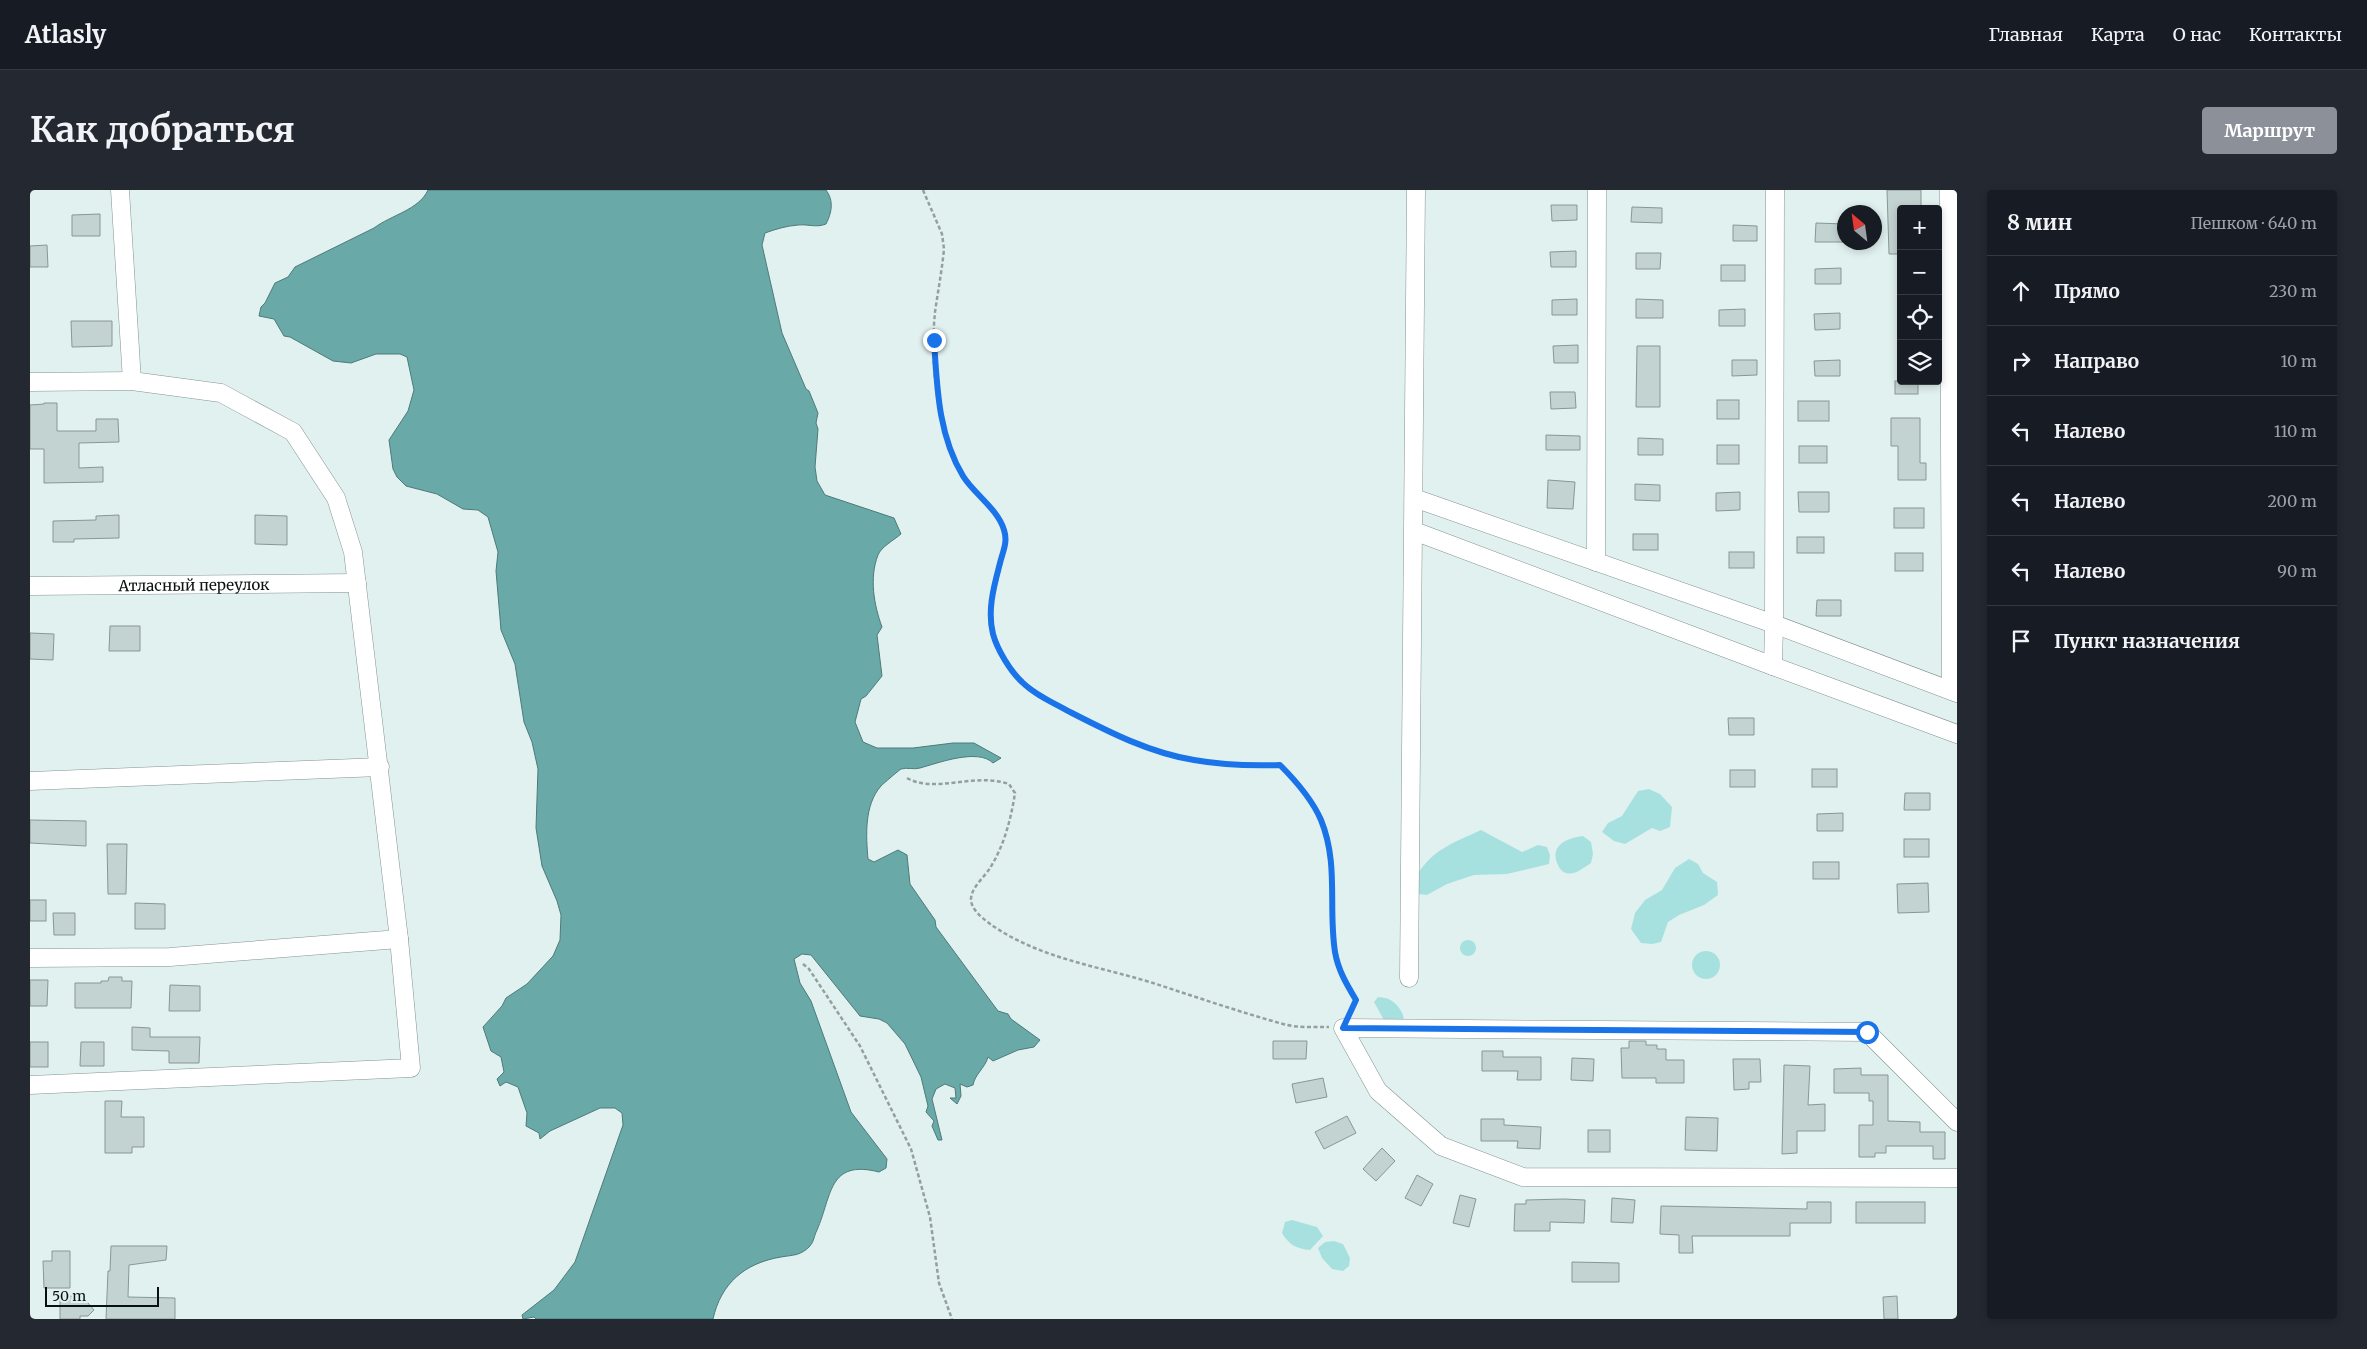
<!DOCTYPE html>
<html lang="ru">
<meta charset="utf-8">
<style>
:root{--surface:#171b24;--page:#242831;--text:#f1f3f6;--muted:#9ea1a6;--line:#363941;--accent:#8c9099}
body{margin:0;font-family:Merriweather,serif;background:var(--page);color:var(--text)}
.controls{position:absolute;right:15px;top:15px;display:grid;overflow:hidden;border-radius:5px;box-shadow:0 2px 8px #0003}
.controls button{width:45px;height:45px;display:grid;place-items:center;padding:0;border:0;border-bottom:1px solid var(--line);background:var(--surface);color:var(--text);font:25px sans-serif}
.compass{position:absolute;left:1807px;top:15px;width:45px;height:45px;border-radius:50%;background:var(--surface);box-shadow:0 2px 8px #0003;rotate:331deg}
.scale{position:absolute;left:15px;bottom:12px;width:114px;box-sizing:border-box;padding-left:5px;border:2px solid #0b1010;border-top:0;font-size:14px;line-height:18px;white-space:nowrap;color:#0b1010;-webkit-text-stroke:4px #e1f1f0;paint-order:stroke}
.stop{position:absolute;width:15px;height:15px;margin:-11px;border:4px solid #1a73e8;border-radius:50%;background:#fff}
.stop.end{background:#1a73e8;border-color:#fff;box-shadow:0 1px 5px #0008}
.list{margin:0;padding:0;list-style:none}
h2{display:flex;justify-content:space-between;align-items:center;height:65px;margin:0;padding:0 20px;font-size:21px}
h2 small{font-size:16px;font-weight:400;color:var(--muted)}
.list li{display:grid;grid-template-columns:32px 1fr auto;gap:15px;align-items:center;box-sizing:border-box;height:70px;padding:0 20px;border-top:1px solid var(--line)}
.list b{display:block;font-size:19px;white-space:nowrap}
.list em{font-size:16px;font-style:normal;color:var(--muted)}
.icon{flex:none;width:28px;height:28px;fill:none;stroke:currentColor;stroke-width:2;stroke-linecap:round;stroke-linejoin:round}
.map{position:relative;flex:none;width:1927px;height:1129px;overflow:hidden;border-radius:5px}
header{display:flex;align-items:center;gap:30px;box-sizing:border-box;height:70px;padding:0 25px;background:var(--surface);border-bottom:1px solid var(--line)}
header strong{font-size:24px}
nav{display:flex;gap:28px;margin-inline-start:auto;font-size:18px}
.intro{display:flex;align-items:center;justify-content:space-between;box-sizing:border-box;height:120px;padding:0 30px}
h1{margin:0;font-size:35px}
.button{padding:12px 22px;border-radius:5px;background:var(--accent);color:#fff;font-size:18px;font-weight:700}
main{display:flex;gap:30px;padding:0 30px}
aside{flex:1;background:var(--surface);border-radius:5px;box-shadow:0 2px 8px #0003}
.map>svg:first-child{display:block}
.green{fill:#a7e1df}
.water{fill:#69a9a8;stroke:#4d7b7a}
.building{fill:#c3d3d2;stroke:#889796}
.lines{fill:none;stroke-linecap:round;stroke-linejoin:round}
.street-casing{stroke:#849392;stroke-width:19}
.path{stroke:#94a0a0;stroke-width:2.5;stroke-dasharray:4 2.5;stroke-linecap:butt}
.street{stroke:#fff;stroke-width:18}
.route{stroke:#1a73e8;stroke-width:6}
.labels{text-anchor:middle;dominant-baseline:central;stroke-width:4;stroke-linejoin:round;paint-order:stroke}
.street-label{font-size:15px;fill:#0b1010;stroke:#e1f1f0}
</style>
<header>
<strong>Atlasly</strong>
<nav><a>Главная</a><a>Карта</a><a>О нас</a><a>Контакты</a></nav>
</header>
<div class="intro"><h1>Как добраться</h1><a class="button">Маршрут</a></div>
<main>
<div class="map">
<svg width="1927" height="1129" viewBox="0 0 1927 1129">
<rect width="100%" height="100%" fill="#e1f1f0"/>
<g class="green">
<path d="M1619 599 1630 604 1642 617 1640 637 1630 641 1622 638 1595 654 1584 651 1572 642 1578 633 1592 626 1608 601Z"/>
<path d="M1451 640 1492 662 1508 655 1517 657 1520 665 1519 674 1477 684 1444 685 1417 694 1397 705 1389 704 1383 691C1402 659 1419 655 1451 640Z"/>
<path d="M1553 646 1561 652 1563 664 1561 673C1555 677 1544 686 1536 683 1532 682 1529 678 1528 675 1519 656 1536 648 1553 646Z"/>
<path d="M1659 669 1668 674 1673 683 1687 692 1688 705 1674 715 1649 725 1638 732 1631 752 1622 754 1611 753 1601 739 1605 723 1615 710 1632 700 1645 678Z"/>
<circle cx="1438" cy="758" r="8"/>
<circle cx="1676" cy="775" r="14"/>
<path d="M1348 807C1364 807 1374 820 1375 835L1355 832 1344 812Z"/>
<path d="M1262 1030 1287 1037 1293 1046 1280 1060C1267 1059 1259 1055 1252 1043L1255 1032Z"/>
<path d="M1304 1051 1313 1054 1320 1068 1319 1076 1313 1081 1302 1079 1292 1068 1288 1058 1295 1052Z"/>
</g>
<path class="water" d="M398 0H796C804 11 802 22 796 34 786 38 779 34 768 35 756 36 746 39 735 43L732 55 752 143 776 199 779 201 788 223 786 233 788 239 785 277 787 291 795 305 864 328 871 344C864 350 851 357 848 365 839 388 844 415 852 437L847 445 852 486 836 506 831 509 825 532 833 552 847 558H883L923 553H944L971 568 963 573C948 558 908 573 890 578 884 580 877 577 871 579 868 581 854 593 851 596 834 615 836 646 838 669L844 672 868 660 877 665 880 694 905 730 906 737 968 821 978 824 981 829 1010 850 1004 857 988 860 963 871 958 867C955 878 945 884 943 895L937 897 930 894 931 906 927 914 920 908H926L925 898 915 894 906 899 902 909 912 950H908L902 936 904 931 896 922 898 916 891 887 875 854 857 833 849 829 830 826 781 765 772 764 764 769 770 793 781 811 821 922 857 969 856 978 849 982C798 969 802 1006 787 1040 784 1046 784 1052 779 1057 770 1066 762 1065 751 1067 715 1073 691 1093 683 1129H506L504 1127 493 1129 492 1125 524 1100 545 1072 593 935 592 923 585 918H570L520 941 510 949 509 943 496 936 497 923 488 897 476 892 470 896 467 889 474 882 471 867 461 861 453 837 472 816 476 808 497 794 523 766 530 750 531 725 527 711 512 676 506 638 508 579 502 552 494 532 485 474 471 440 466 381 468 362 458 327 448 320 433 319 407 304 376 296 367 287 363 279 359 250 378 221 384 200 377 167 370 164H346L321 173 303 171 260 147 254 146 244 129 229 126 231 117 235 113 245 93 258 87 265 77 344 38C361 25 389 20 398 0Z"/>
<g class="building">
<path d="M1857 0H1891V19H1871V64H1859Z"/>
<path d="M1521 15H1547V30L1522 31Z"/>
<path d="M1602 17 1632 18V33L1601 32Z"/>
<path d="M70 24V46H42V25Z"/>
<path d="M1786 33 1814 34V52H1785Z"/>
<path d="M1703 35 1727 36V51H1703Z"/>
<path d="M17 55 18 77H0V56Z"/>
<path d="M1546 61V77H1521L1520 62Z"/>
<path d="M1606 63H1631L1630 79H1606Z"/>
<rect x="1691" y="75" width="24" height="16"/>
<path d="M1811 78V94H1785V79Z"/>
<path d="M1547 109V125H1522V110Z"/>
<path d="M1606 109 1633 110V128H1606Z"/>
<path d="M1715 119V136H1689V120Z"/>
<path d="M1810 123V139L1785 140 1784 124Z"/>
<path d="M41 131H82V156L42 157Z"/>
<path d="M1548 155V173H1524L1523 156Z"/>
<path d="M1607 156H1630V217H1606Z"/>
<path d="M1702 170H1727V185L1702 186Z"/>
<path d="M1810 170V186H1785L1784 171Z"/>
<rect x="1865" y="191" width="23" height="13"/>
<path d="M1520 202H1545L1546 218 1521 219Z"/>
<rect x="1687" y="210" width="22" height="19"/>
<rect x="1768" y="211" width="31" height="20"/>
<path d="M14 213H27V241H66V229H88L89 252 49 253V278L73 277V292L14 293V259H0V215L14 214Z"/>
<path d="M1861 228H1890V273H1896V290H1868V256H1861Z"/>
<path d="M1516 245 1550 246V260H1516Z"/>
<path d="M1608 248 1633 249V265H1608Z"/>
<rect x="1687" y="255" width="22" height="19"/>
<rect x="1769" y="256" width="28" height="17"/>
<path d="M1518 290 1545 292 1543 319 1517 318Z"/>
<path d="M1605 294 1630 295V311L1605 310Z"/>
<path d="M1710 302V320L1686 321V303Z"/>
<path d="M1768 302H1799V322H1769Z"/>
<rect x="1864" y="318" width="30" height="20"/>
<path d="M89 325V348L44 349V352H23V331L66 330V326Z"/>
<path d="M225 325 257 326V355L225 354Z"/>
<rect x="1603" y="344" width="25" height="16"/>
<rect x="1767" y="347" width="27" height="16"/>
<rect x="1699" y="362" width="25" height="16"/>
<rect x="1865" y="363" width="28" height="18"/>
<path d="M1787 410H1811V426H1786Z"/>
<path d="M80 436H110V461H79Z"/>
<path d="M0 443 24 444 23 470 0 469Z"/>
<path d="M1698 528H1724V545H1699Z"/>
<rect x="1782" y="579" width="25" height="18"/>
<rect x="1700" y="580" width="25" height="17"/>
<path d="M1875 603H1900V620H1874Z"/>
<path d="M1813 623V641H1787V624Z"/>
<path d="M0 630 56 631V656L0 653Z"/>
<rect x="1874" y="649" width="25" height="18"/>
<path d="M77 654H97L96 704H78Z"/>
<rect x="1783" y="672" width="26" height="17"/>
<path d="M1898 693 1899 722 1868 723 1867 694Z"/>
<rect x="0" y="710" width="16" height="21"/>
<path d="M105 713 135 714V739H105Z"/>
<path d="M23 723H45V745H24Z"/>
<path d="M79 787H92V791H102L101 818H45V793H71V791H78Z"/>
<path d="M0 790H18L17 816H0Z"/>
<path d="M140 795 170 796V821H139Z"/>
<path d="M102 837 120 838V847H170L169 873H139V861L102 860Z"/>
<path d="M1243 851H1277L1276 869H1243Z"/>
<path d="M1599 851H1616V855H1627V859H1636V870H1654V893H1626V888H1592L1591 858H1599Z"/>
<rect x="0" y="852" width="18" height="25"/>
<path d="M51 852H74V876H50Z"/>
<path d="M1452 861H1473V867H1511V890H1487L1488 881H1452Z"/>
<path d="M1542 868 1564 869 1563 891 1541 890Z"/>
<path d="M1703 869H1730L1731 892H1719V899L1704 900Z"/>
<path d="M1754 875 1780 876 1778 915 1795 914V941H1767V963L1752 964Z"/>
<path d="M1831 878V885H1858V931L1890 932V942H1915V969H1903V956H1856V963H1845V967H1829V935H1843V911H1839V903H1804V879Z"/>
<path d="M1293 888 1297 907 1266 913 1262 894Z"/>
<path d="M75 911H92L91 927H114V957H102V963H75Z"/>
<path d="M1317 926 1326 943 1294 959 1285 942Z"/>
<path d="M1656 927 1688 928 1687 961 1655 960Z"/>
<path d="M1451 929H1474V935L1511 937 1510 959 1487 958 1488 951H1451Z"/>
<rect x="1558" y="940" width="22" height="22"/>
<path d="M1352 958 1365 971 1346 991 1333 979Z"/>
<path d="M1387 985 1403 994 1391 1016 1375 1008Z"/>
<path d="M1430 1005 1446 1009 1439 1037 1423 1033Z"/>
<path d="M1582 1008 1605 1010 1603 1033 1581 1032Z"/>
<path d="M1534 1009 1555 1010 1554 1033 1520 1032V1041H1484L1485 1014H1496V1010Z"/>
<path d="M1777 1012H1801V1033H1760V1046H1662L1663 1063H1649V1045L1630 1044 1631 1016 1777 1019Z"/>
<rect x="1826" y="1012" width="69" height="21"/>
<path d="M81 1056H137L136 1070 99 1075 98 1107 145 1108V1129H76L78 1081H80Z"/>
<path d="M22 1061H40V1098H14L13 1071H22Z"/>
<path d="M1542 1072 1589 1073V1092H1542Z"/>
<path d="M30 1106H52L64 1120 58 1126H50V1129H30Z"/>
<path d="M1867 1106 1868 1129H1854L1853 1107Z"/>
</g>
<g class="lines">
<g class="street-casing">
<g id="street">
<path d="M90 0 102 191"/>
<path d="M1919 0 1921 500"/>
<path d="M0 192 102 191 191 203 263 242 306 308 323 362 369 749 140 767 0 768"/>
<path d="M1384 308 1744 434 1745 0"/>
<path d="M1384 341 1743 476"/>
<path d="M1566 372 1567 0"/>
<path id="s1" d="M0 396 327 393"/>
<path d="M1927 503 1744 434 1743 476 1927 544"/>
<path d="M0 591 350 577"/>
<path d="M1379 788 1386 0"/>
<path d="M0 895 381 878 369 749"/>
<path d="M1927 932 1837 842 1313 838 1348 901 1411 956 1493 987 1927 988"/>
</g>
</g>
<g class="path">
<path d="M893 0 912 44 914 59C912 80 908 101 905 122 900 173 906 232 929 277 940 300 965 315 974 338 983 362 952 409 963 445 968 461 980 482 993 493 1007 505 1025 513 1041 522 1080 542 1120 563 1164 570 1192 574 1222 576 1251 575 1266 591 1282 609 1291 630 1309 674 1298 717 1305 762 1307 780 1317 795 1326 810L1321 821"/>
<path d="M877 588C906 604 943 582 979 594L985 603C981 629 974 656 960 678 954 688 940 698 941 711 943 722 955 730 963 736 1012 769 1068 776 1123 793 1166 807 1210 822 1253 834 1267 838 1284 837 1299 837"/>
<path d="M773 774 779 779 830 856 881 959 900 1027 909 1093 922 1129"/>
</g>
<use href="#street" class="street"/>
</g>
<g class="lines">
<path class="route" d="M904 150C907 196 908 245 933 286 944 304 968 319 974 340 978 352 973 361 970 373 964 396 957 420 963 444 967 459 980 481 992 492 1005 505 1024 513 1040 522 1079 542 1120 563 1164 570 1192 575 1222 576 1250 575 1266 591 1282 609 1291 630 1309 674 1298 717 1305 762 1308 780 1317 795 1326 810L1313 838 1837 842"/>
</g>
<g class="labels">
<g class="street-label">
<text stroke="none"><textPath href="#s1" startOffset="164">Атласный переулок</textPath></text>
</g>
</g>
</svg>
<div class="controls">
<button>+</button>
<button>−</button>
<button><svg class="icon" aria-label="locate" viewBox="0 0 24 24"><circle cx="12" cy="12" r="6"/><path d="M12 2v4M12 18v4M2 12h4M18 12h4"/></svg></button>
<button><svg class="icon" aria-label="layers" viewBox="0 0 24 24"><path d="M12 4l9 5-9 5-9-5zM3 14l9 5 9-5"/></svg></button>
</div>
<svg class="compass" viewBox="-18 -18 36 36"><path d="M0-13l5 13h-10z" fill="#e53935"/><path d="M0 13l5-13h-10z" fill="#9ea1a6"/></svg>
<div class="scale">50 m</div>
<div class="stop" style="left:1837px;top:842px"></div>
<div class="stop end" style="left:904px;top:150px"></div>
</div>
<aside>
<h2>8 мин<small>Пешком · 640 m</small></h2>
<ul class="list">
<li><svg class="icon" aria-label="ahead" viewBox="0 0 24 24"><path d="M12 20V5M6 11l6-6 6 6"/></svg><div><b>Прямо</b></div><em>230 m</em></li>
<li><svg class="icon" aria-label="right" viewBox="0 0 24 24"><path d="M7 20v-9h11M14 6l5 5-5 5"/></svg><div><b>Направо</b></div><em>10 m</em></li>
<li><svg class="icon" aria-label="left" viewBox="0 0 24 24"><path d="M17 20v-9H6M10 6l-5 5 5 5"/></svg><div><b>Налево</b></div><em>110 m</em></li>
<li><svg class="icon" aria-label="left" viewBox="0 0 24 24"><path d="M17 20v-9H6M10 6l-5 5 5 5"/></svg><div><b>Налево</b></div><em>200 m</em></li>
<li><svg class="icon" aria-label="left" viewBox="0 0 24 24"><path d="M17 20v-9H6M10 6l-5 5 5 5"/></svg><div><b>Налево</b></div><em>90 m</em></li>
<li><svg class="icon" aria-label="arrive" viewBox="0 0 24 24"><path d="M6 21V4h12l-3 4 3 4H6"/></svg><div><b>Пункт назначения</b></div></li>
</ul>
</aside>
</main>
